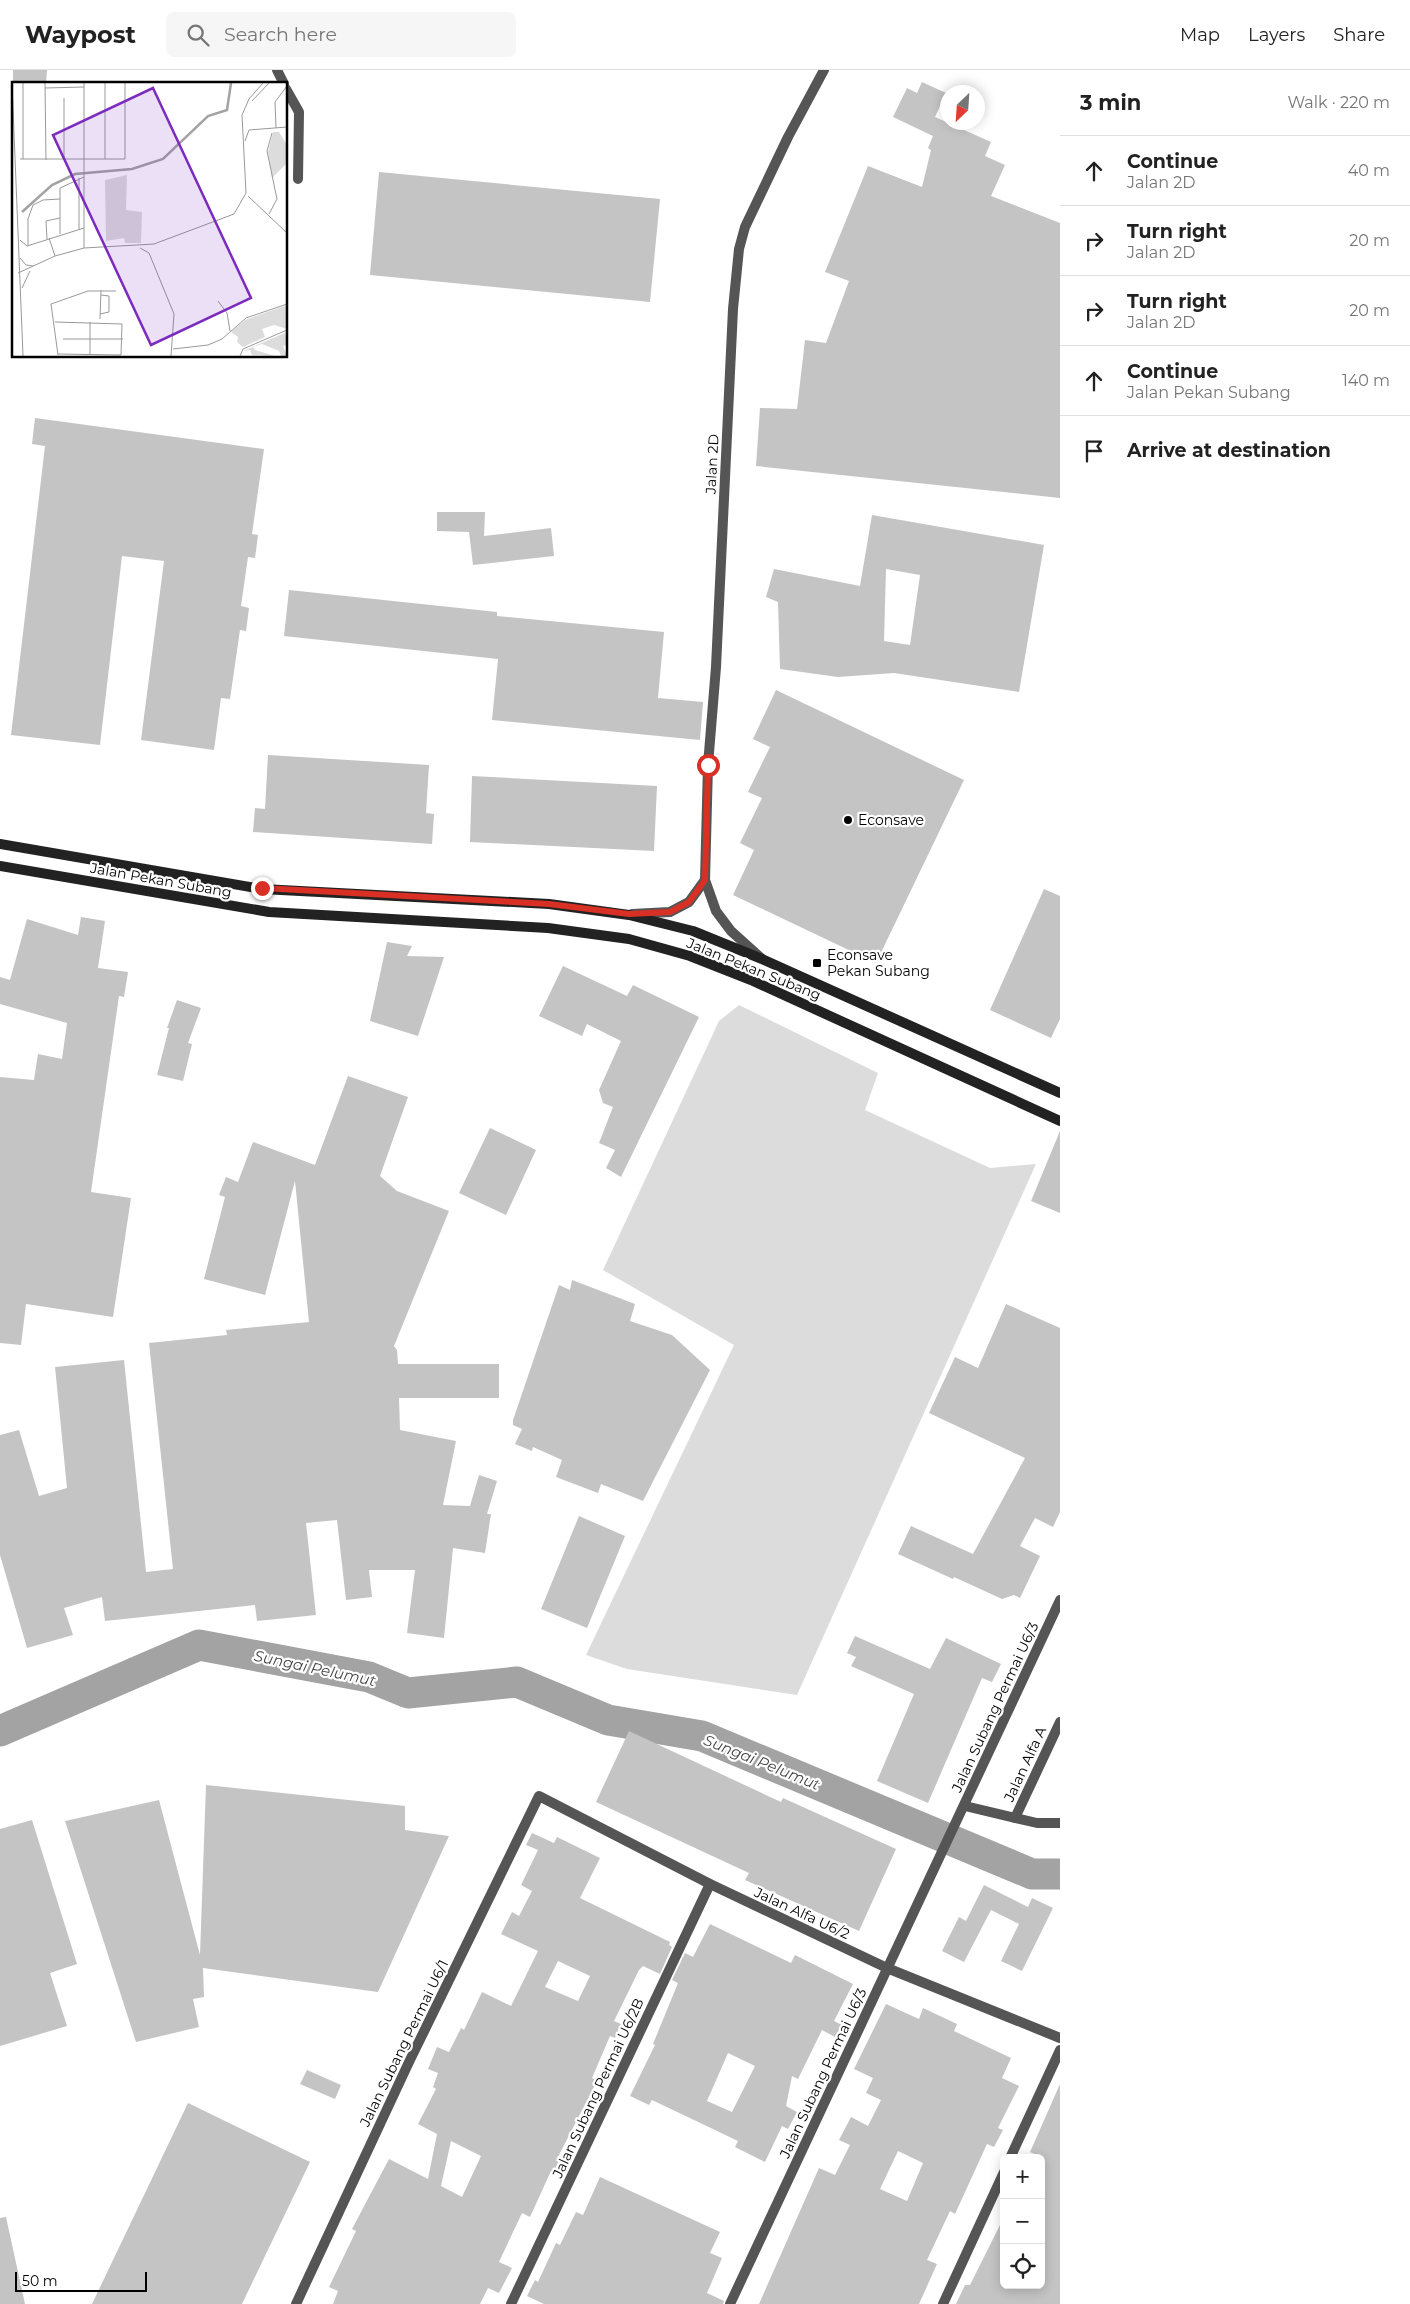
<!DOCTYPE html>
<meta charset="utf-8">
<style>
:root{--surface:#fff;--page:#f6f6f6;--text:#222;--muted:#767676;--line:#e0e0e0}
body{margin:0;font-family:Montserrat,sans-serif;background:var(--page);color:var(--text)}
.controls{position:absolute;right:15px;bottom:15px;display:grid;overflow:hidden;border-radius:8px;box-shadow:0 2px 12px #0003}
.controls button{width:45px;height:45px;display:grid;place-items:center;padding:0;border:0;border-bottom:1px solid var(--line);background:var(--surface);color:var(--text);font:25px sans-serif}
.compass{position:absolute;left:940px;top:15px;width:45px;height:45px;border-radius:50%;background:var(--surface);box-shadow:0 2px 12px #0003;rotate:205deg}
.scale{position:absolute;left:15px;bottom:12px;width:132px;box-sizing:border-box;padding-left:5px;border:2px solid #000;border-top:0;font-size:14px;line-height:18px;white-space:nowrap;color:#000;-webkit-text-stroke:4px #fff;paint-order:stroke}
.stop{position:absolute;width:15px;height:15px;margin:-11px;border:4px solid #d93025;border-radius:50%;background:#fff}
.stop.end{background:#d93025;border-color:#fff;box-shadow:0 1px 5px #0008}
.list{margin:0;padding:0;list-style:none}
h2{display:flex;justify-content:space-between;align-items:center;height:65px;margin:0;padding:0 20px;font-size:21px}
h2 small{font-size:16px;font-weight:400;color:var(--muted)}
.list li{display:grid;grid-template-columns:32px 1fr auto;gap:15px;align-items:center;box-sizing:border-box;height:70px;padding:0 20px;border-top:1px solid var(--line)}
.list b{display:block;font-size:19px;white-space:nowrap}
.list p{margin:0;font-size:16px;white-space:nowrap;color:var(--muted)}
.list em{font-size:16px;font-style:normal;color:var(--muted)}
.icon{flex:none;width:28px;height:28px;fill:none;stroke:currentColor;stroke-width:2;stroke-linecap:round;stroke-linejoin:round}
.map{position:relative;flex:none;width:1060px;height:2234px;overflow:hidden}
header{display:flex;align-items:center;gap:30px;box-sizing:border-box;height:70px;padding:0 25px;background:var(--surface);border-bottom:1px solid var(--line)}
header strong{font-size:24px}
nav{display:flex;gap:28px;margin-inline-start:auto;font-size:18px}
.search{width:350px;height:45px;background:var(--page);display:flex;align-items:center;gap:12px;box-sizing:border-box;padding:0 18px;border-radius:8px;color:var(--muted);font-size:19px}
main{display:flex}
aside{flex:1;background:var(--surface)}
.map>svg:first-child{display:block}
.green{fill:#dcdcdc}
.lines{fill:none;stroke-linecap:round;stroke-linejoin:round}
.river{stroke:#a3a3a3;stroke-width:31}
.building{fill:#c4c4c4;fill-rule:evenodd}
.minor{stroke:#555;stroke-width:10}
.secondary{stroke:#222;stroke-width:10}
.route{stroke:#d93025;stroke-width:6}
.poi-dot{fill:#000;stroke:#fff;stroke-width:2}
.labels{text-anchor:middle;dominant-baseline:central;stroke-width:4.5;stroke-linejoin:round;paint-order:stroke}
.street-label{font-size:14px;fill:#000;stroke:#fff}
.poi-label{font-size:14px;fill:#000;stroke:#fff;text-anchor:start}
.water-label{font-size:15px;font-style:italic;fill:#444;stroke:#fff}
.inset-river{fill:none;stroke:#a3a3a3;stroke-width:2.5}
.inset-road{fill:none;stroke:#999;stroke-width:1}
.view{fill:#7b2cbf;fill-opacity:0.15;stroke:#7b2cbf;stroke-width:2.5}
.inset-edge{fill:none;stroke:#000;stroke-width:2.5}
</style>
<header>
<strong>Waypost</strong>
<div class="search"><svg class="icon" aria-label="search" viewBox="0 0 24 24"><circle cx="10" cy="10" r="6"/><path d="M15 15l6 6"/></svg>Search here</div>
<nav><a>Map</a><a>Layers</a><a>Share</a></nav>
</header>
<main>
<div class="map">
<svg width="1060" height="2234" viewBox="0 0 1060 2234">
<rect width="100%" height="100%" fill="#fff"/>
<path class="green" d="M739 935 878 1003 865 1040 990 1098 1036 1094 797 1625 627 1599 586 1585 734 1275 603 1200 719 951Z"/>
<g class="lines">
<path class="river" d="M0 1661 199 1575 369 1607 408 1623 517 1612 608 1650 702 1666 1032 1804H1060"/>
</g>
<g class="building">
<path d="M13 0H47L46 14H13Z"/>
<path d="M922 12 946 23 935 47 991 72 985 86 1005 95 991 126 1060 153V428L756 396 760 338 797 339 805 270 826 273 849 211 825 202 868 96 922 117 931 80 928 78 933 66 893 47 907 18 917 23Z"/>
<path d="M379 102 660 129 650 232 370 205Z"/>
<path d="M35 348 264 379 252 464 258 465 255 488 248 487 241 536 249 538 246 561 240 560 230 629 221 628 214 680 141 670 164 491 122 486 100 675 11 665 45 376 32 374Z"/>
<path d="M437 442H485L484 466 551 458 554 486 473 495 469 462 437 461Z"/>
<path d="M872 445 1044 475 1019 622 894 603 838 607 780 599 778 532 766 527 774 499 860 516ZM886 499 920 505 910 575 884 571Z"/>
<path d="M289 520 497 542V546L664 562 658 628 703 632 700 670 492 650 498 589 284 566Z"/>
<path d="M776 620 964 710 876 893 733 825 754 780 740 773 762 728 748 722 770 677 753 669Z"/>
<path d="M268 685 429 695 426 743 434 744 432 774 253 762 255 738 265 739Z"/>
<path d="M472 706 657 716 654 781 470 772Z"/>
<path d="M1044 819 1060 826V949L1051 968 990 940Z"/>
<path d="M81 847 105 851 98 898 128 902 124 927 119 926 91 1122 131 1128 113 1247 26 1234 21 1275 0 1273V1007L34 1010 38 984 62 989 67 953 0 934V907L10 910 27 849 78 865Z"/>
<path d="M387 872 412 876 407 886 444 887 418 966 370 951Z"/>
<path d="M563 896 627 926 633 915 699 947 621 1107 606 1098 615 1080 599 1073 613 1037 603 1033 599 1020 621 971 587 954 582 966 539 946Z"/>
<path d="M177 930 201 938 188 973 192 974 183 1011 157 1005 169 958H167Z"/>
<path d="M348 1006 408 1027 380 1106 397 1121 449 1141 394 1276 397 1280 398 1294H499V1328H399L400 1360 456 1371 443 1435 470 1436 479 1405 497 1411 487 1444H491L485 1483 453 1478 444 1568 407 1563 415 1500H369L372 1527 346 1530 337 1450 306 1453 316 1545 257 1551 255 1535 105 1551 102 1527 64 1538 73 1565 27 1578 0 1485V1365L19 1360 39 1426 67 1418 55 1297 124 1290 146 1502 173 1499 149 1273 227 1265 226 1260 309 1252 295 1111 265 1225 204 1209 225 1127 219 1125 226 1107 238 1112 253 1072 315 1095Z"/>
<path d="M490 1058 536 1080 506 1145 459 1123Z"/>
<path d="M1060 1061V1143L1031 1131Z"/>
<path d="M572 1210 635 1234 630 1251 672 1265 710 1300 643 1431 601 1414 598 1423 556 1407 562 1390 533 1377 532 1381 515 1374 522 1359 513 1355V1350L559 1215 570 1220Z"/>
<path d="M1006 1234 1060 1258V1442L1053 1457 1035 1448 1020 1476 1040 1486 1020 1528 1014 1525 1002 1529 954 1507 953 1509 898 1484 911 1456 973 1484 1025 1388 929 1343 955 1287 978 1298Z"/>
<path d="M579 1446 625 1466 587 1558 541 1539Z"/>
<path d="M855 1566 930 1599 946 1568 1001 1594 992 1612 982 1608 928 1733 877 1711 914 1624 851 1596 856 1587 847 1583Z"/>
<path d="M629 1661 781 1732 783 1728 896 1779 859 1861 745 1810 749 1803 596 1732Z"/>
<path d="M206 1715 405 1736V1760L449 1766 378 1922 203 1898 204 1927 193 1929 199 1957 136 1972 65 1751 159 1730 200 1885Z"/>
<path d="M32 1750 77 1894 50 1903 67 1956 0 1976V1759Z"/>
<path d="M532 1763 554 1773 557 1767 600 1788 580 1828 670 1872 669 1875 672 1877 660 1904 643 1896 639 1900 614 1951 621 1954 615 1968 610 1966 592 2008 597 2011 558 2087 560 2088 554 2102 551 2101 530 2147 522 2143 499 2192 512 2198 499 2223 488 2218 480 2234H333L338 2221 329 2217 356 2161 352 2159 389 2089 428 2109 437 2064 418 2054 436 2019 433 2017 438 2003 428 1999 437 1977 449 1982 461 1958 464 1960 482 1922 511 1936 538 1881 501 1864 512 1842 519 1846 532 1821 521 1815 538 1780 526 1775ZM558 1891 590 1906 578 1931 545 1917ZM451 2071 481 2086 462 2127 441 2116Z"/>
<path d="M984 1815 1028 1837 1032 1828 1053 1838 1022 1901 1001 1891 1019 1854 991 1840 964 1892 942 1881 959 1847 966 1851Z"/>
<path d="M710 1854 791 1893 795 1885 853 1914 834 1951 842 1955 835 1967 822 1960 798 2009 792 2006 786 2036 797 2042 788 2059 782 2056 765 2092 735 2077 738 2071 652 2030 649 2035 630 2026 655 1975 653 1974 678 1913 672 1910 685 1883 693 1887ZM728 1983 755 1996 732 2042 707 2031Z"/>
<path d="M886 1934 919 1949 923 1938 957 1954 954 1961 1011 1988 1002 2008 1019 2016 998 2058 1003 2060 994 2077 987 2074 955 2144 950 2141 927 2190 937 2194 919 2234H759L819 2098 835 2105 850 2075 839 2070 851 2047 868 2056 881 2030 866 2023 873 2008 854 1999ZM898 2081 923 2093 907 2131 880 2119Z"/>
<path d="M307 2000 341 2015 335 2029 300 2014Z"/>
<path d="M1060 2014V2234H956L965 2215H970L1004 2147V2215H1041V2087L1030 2082Z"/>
<path d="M188 2033 310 2092 242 2234H92Z"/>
<path d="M600 2107 720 2162 710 2183 722 2188 707 2223 724 2231 723 2234H544L527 2226 535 2210 538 2212 556 2173 560 2175 576 2142 583 2145Z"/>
<path d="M6 2147 25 2234H0V2148Z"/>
</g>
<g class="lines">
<g class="minor">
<path d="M277 0 284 14"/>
<path d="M286 19 299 42 298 109"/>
<path d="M632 844 670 842 689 832 705 810"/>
<path d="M761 888 731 861 716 841 705 810 708 695 716 597 733 239 739 179 745 157 788 67 824 0"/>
<path d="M965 1736 1037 1753H1060"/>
<path d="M1015 1748 1060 1652"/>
<path d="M1010 2088 1060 1980"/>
<path d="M296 2234 409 1992 539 1726 710 1814 887 1898 1060 1968"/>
<path d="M511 2234 710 1814"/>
<path d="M730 2234 1060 1530"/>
<path d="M943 2234 1004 2102"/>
</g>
<g class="secondary">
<path d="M0 774 262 819 549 834 629 845 693 861 762 889 1060 1023"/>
<path d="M0 796 269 842 548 858 629 869 690 886 751 910 1060 1051"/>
</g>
</g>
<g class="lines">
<path class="route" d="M262 818 549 834 629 844 670 842 689 832 705 810 708 695"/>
</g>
<g class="poi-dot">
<circle cx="848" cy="750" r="5"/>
<rect x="812" y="888" width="10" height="10" rx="2.5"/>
</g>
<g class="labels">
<g class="street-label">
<text transform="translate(712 394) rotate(-87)">Jalan 2D</text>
<text transform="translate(161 810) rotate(10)">Jalan Pekan Subang</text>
<text transform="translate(754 899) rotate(22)">Jalan Pekan Subang</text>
<text transform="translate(995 1637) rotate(-65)">Jalan Subang Permai U6/3</text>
<text transform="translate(1025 1694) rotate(-65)">Jalan Alfa A</text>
<text transform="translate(802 1843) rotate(25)">Jalan Alfa U6/2</text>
<text transform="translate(404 1973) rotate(-64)">Jalan Subang Permai U6/1</text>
<text transform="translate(823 2003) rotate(-65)">Jalan Subang Permai U6/3</text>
<text transform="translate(598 2018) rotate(-65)">Jalan Subang Permai U6/2B</text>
</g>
<g class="poi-label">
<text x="858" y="750">Econsave</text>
<text x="827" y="885">Econsave<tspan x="827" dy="16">Pekan Subang</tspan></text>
</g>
<g class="water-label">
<text transform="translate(315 1598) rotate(12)">Sungai Pelumut</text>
<text transform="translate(762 1692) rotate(22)">Sungai Pelumut</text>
</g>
</g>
<g transform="translate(12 12)">
<rect width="275" height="275" fill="#fff"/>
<path d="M261 50H267L275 63V81L260 96 256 70ZM115 93 114 128 130 130 129 161H113L112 156 94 159 93 98ZM275 223V247L262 243 250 247 253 255 231 265 225 260 226 255 219 250 233 238ZM275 250V263L271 264 275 274H269L267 269 250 262 241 265 243 268 263 274 240 273 238 268 231 269Z" fill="#dcdcdc"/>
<path class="inset-river" d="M10 130 40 103 63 92 120 87 151 77 196 34 215 28 219 1"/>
<path class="inset-road" d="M0 1 11 274M11 1V77M33 1 34 78M33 6 72 5M52 16V78M240 19 257 1M264 46 263 20 275 4M233 59 237 48 275 45M8 77H113V1M93 77V1M236 114 275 151M257 132 265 117 255 69 260 51M67 147V96M48 152V106L72 95M37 156 43 174M35 157 34 139 48 136M8 158 15 164 72 146M16 164V137L21 123 31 118 48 117M72 166V1M128 166 137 171 162 232 159 274M8 176 14 183 21 184M6 191 43 174 72 166 142 162 222 132 234 111 230 33 237 17 251 1M10 206 18 189M206 219 215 231 218 249M88 232 97 230V214L89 213M88 237 89 208M43 240 110 242 109 273 46 272M51 257H111M161 267 196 263 210 257 234 236 275 222M46 273 39 222 76 209H104M78 273V240M228 274 231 267 275 248"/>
<path class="view" d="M141 6 239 216 139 263 41 53Z"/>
<rect width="275" height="275" class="inset-edge"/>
</g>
</svg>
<div class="controls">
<button>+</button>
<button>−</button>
<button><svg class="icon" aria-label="locate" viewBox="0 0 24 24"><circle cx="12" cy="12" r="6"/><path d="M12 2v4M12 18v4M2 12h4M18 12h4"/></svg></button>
</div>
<svg class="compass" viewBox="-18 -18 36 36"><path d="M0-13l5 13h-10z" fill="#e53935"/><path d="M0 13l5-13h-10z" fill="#767676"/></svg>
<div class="scale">50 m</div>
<div class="stop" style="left:708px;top:695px"></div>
<div class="stop end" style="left:262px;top:818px"></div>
</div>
<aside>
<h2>3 min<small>Walk · 220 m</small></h2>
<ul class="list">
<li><svg class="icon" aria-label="ahead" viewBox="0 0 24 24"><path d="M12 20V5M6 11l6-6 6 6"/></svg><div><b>Continue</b><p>Jalan 2D</p></div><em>40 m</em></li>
<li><svg class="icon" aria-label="right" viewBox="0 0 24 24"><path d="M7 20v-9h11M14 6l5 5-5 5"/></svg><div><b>Turn right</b><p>Jalan 2D</p></div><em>20 m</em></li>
<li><svg class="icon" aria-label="right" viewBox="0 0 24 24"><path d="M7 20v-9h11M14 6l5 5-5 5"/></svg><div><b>Turn right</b><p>Jalan 2D</p></div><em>20 m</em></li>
<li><svg class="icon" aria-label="ahead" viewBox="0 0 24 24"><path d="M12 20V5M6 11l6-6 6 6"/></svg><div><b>Continue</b><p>Jalan Pekan Subang</p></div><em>140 m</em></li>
<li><svg class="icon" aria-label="arrive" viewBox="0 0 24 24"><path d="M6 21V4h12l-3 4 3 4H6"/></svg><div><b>Arrive at destination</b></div></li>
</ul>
</aside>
</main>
